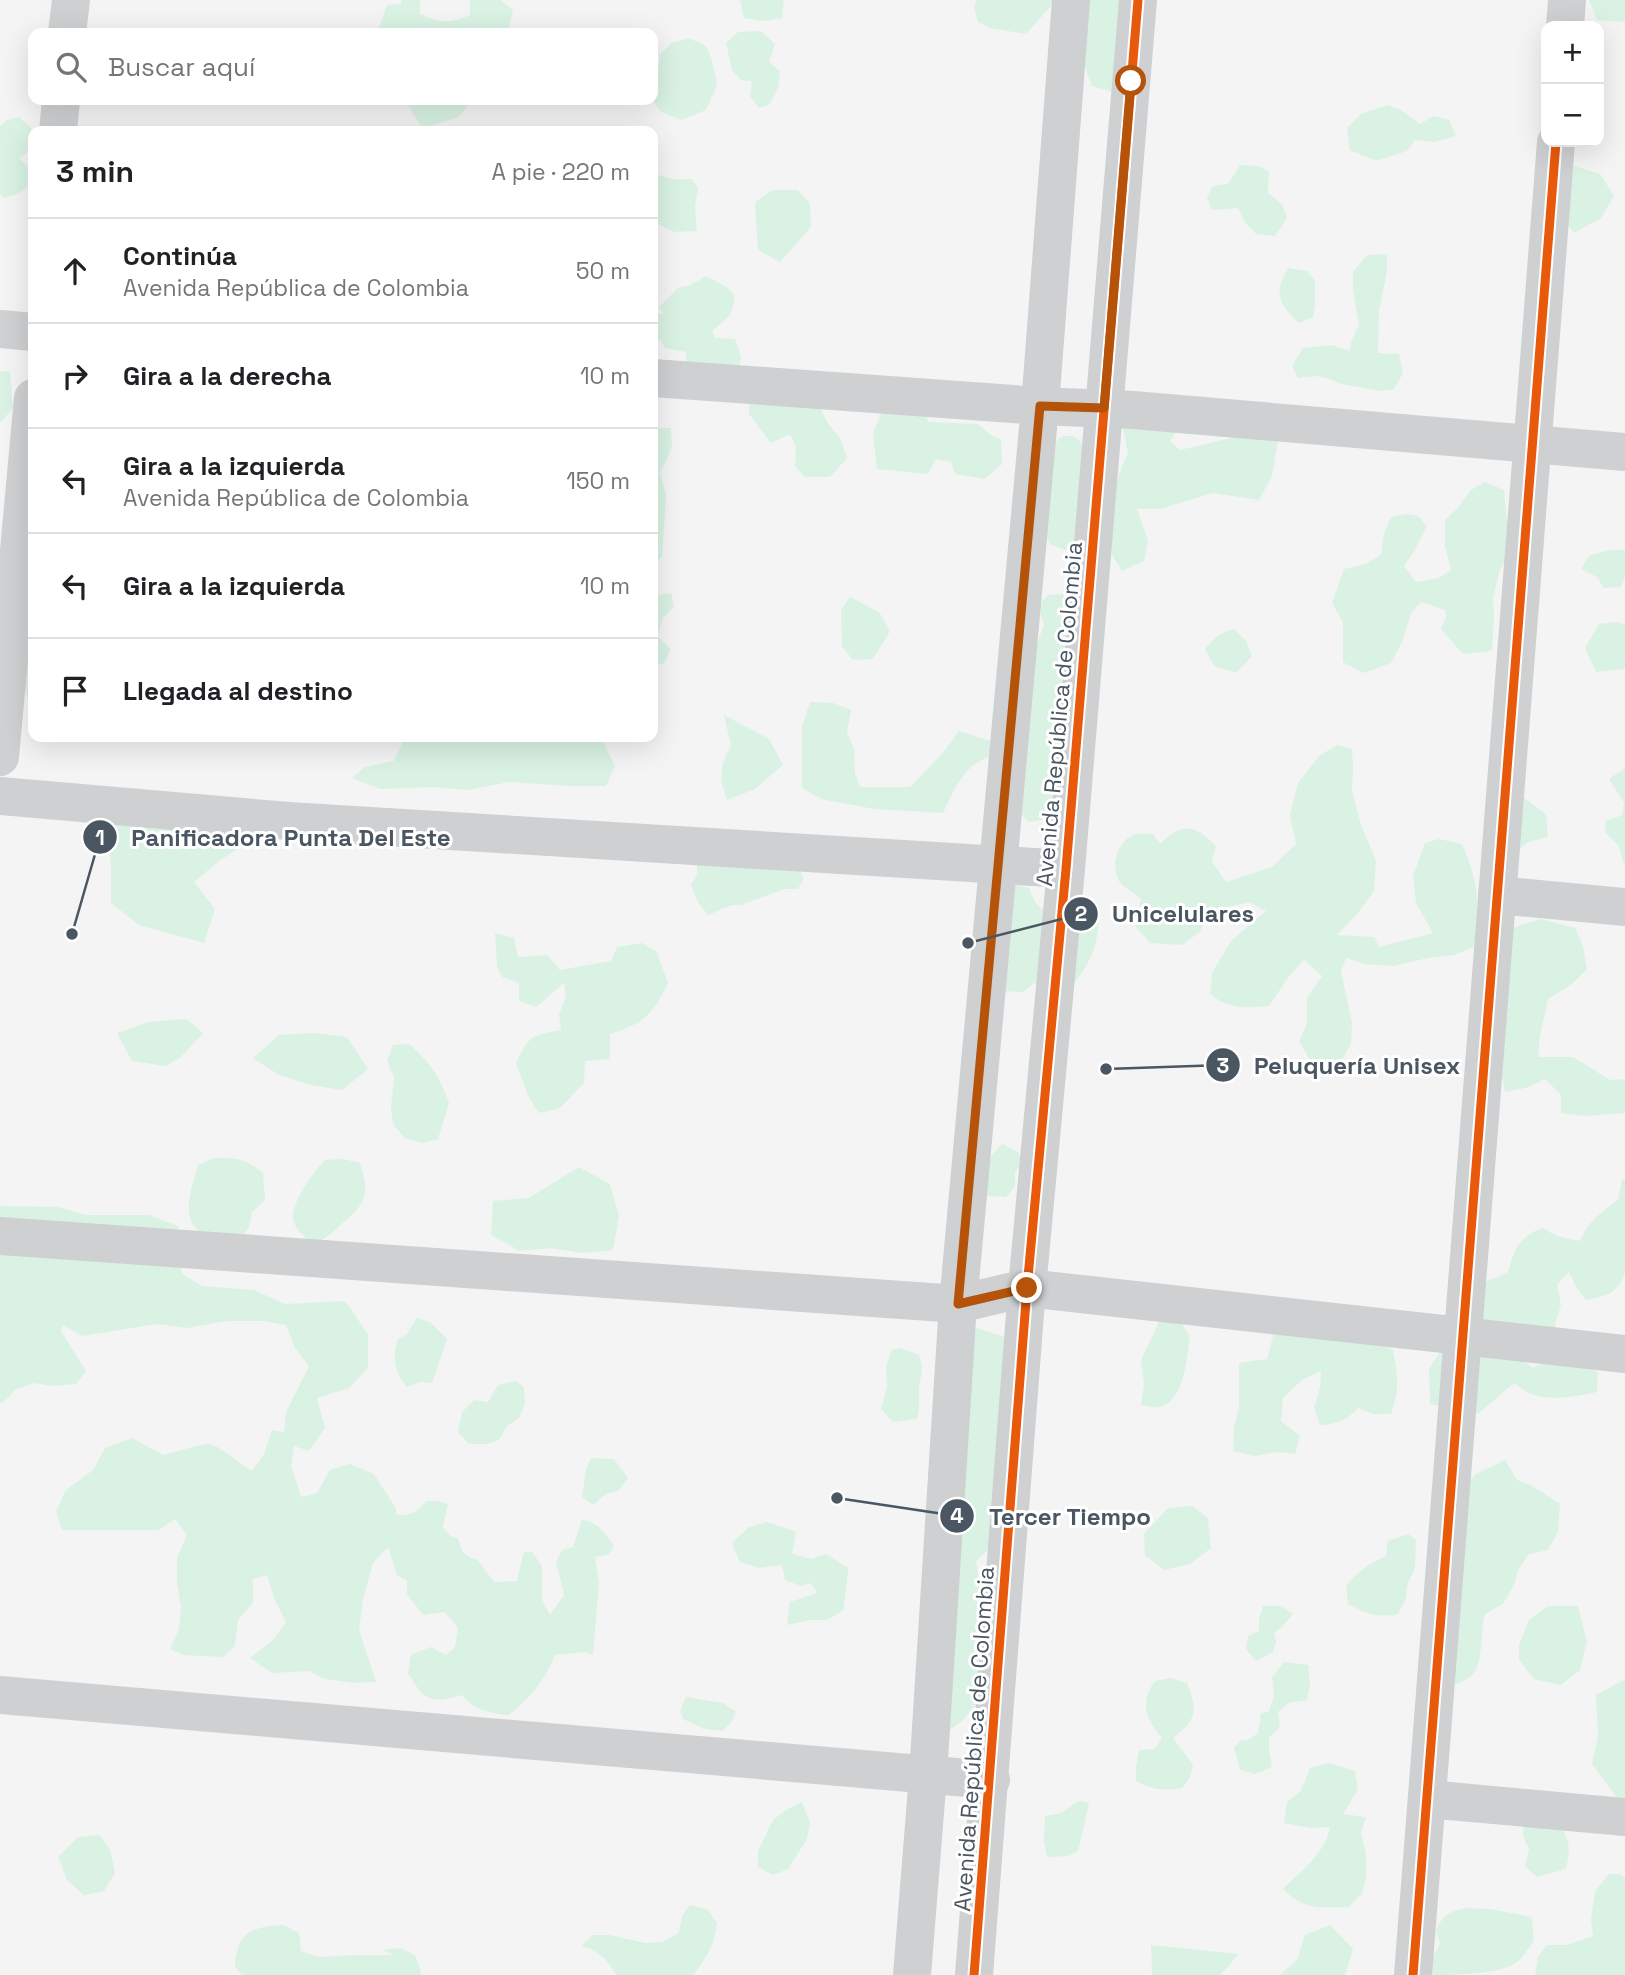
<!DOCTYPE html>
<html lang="es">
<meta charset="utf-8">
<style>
:root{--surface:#fff;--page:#f6f6f6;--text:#202124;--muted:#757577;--line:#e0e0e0}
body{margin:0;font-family:"Space Grotesk",sans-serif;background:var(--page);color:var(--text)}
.controls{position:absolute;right:21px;top:21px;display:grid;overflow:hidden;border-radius:14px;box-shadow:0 7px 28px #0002}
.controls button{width:63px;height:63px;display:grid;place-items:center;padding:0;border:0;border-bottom:2px solid var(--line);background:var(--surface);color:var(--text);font:35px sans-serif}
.stop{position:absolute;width:21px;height:21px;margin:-16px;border:5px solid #b45309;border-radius:50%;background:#fff}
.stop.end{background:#b45309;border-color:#fff;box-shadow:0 2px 7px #0008}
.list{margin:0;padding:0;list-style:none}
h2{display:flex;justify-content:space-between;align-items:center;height:91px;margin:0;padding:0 28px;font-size:30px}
h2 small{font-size:23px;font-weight:400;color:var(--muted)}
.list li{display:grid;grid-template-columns:46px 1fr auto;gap:21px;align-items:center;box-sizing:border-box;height:105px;padding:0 28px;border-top:2px solid var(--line)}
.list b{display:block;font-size:26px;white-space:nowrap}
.list p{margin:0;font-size:23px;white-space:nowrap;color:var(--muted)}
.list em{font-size:23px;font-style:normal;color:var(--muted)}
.icon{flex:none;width:38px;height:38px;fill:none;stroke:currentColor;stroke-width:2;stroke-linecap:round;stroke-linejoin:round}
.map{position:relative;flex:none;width:1625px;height:1975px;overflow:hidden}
.search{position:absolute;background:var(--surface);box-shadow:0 7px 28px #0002;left:28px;top:28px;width:630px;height:77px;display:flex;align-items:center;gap:18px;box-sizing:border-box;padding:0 24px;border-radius:14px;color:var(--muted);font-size:26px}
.panel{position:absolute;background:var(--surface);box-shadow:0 7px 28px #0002;left:28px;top:126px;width:630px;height:616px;border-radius:14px}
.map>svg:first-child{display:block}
.green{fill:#d9f2e3}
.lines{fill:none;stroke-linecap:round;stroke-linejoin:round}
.minor{stroke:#ced0d2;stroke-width:38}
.tertiary{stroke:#ced0d2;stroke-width:38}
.cycleway-casing{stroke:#fff;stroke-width:13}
.cycleway{stroke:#e8590c;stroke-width:9}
.route{stroke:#b45309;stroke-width:9}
.labels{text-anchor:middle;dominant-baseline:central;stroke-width:6;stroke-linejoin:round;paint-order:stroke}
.street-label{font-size:23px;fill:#4a5661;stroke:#fff}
.leader{fill:none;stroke:#4a5661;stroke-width:2.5}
.callout-dot{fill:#4a5661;stroke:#fff;stroke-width:2.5}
.mark-label{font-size:21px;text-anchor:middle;font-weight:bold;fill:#fff}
.callout-label{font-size:24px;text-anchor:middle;font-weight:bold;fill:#4a5661;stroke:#fff;stroke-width:6;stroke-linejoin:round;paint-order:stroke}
</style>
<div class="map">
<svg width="1625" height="1975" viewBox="0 0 1625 1975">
<rect width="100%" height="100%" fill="#f4f4f4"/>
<g class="green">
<path d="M401 0H420V14C440 23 449 24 470 15V0H501L513 10 509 28 502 33H377L387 5 401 4Z"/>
<path d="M740 0H784L782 18 764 21 744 18Z"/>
<path d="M977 0H1053L1050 7 1026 34 990 28 978 22 974 7Z"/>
<path d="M1088 0H1127L1116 93 1092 86 1080 54Z"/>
<path d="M1589 0H1625V22L1597 20Z"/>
<path d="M761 31 775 44 769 62 780 71 778 88 769 105 759 108 750 96 752 81 741 80 732 70 726 43 738 32Z"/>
<path d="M689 38 706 46 712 60 717 85 706 110 681 120 661 112 652 100 657 80 660 55 671 43Z"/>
<path d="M415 100H474L457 118 422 128 408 105Z"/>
<path d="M1387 105 1401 110 1420 124 1434 116 1449 120 1456 136 1434 142 1415 140 1407 151 1376 161 1350 150 1347 128 1361 114Z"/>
<path d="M19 117 31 128 33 148 19 158 31 171 28 186 17 194 4 198 0 194V126L7 120Z"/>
<path d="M1240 165 1258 166 1269 171 1268 193 1282 204 1287 218 1275 236 1256 234 1245 222 1238 208 1212 210 1207 198 1213 186 1228 184Z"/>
<path d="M1575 166 1600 174 1614 196 1601 218 1574 233 1563 218 1564 182Z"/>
<path d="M653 173 671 179H692L698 188 695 207 697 231 675 232 653 222Z"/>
<path d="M773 190H798L810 204 811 227 780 262 758 250 755 202Z"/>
<path d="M1387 254V271L1379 311 1378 353 1399 354 1403 373 1394 389 1379 391 1341 384 1327 378 1315 376 1298 378 1292 366 1303 348 1332 345 1350 351 1351 342 1359 325 1353 290V272L1367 255Z"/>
<path d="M1288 268 1307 271 1315 281V305L1313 317 1299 323C1279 304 1273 293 1288 268Z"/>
<path d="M706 276 728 288 734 294C735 314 727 319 712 331L715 338 735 339 741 357 737 375 686 370V352L665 348 660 340 653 339V313L664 314 659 307 678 288 691 285Z"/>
<path d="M0 371H10L13 408 0 423Z"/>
<path d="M810 388 827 422 840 438 847 458 830 477H805L795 466 796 447 790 434 771 443 749 414V392Z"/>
<path d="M889 400 927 416 928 422 978 424 992 436 1001 439 1002 464 985 479 955 474 951 462 936 459 928 474 877 469 873 433 881 414Z"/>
<path d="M1182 423 1170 441 1180 450 1257 432 1278 441 1272 476 1259 500 1213 493 1160 509H1137L1148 541 1144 561 1122 571C1118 564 1111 555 1110 547 1105 520 1115 477 1128 454L1123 428Z"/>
<path d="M653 428H671L672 448 660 473 666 495 662 557 655 563H653Z"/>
<path d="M1062 436H1073L1081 442 1088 464 1081 546 1064 550 1050 544 1042 528 1052 446Z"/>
<path d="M1485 482 1504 490 1508 534 1507 556 1499 573 1493 599 1494 616 1492 651 1463 654 1441 629 1446 617 1445 610 1421 602 1411 613 1403 640 1391 663 1364 673 1343 662V622L1332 603 1344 569 1366 564 1381 555 1384 534 1391 517 1406 514 1418 516 1427 526 1413 553 1404 566 1416 582 1439 578 1451 570 1445 546V520L1457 509 1471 490Z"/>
<path d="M1610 550H1625V577L1621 587 1604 588 1597 577 1581 569 1590 555Z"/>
<path d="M33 584V718L19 669Z"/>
<path d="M671 593 674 607 663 618 657 636 671 649 664 663 653 666V596Z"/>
<path d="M1062 594 1074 602 1061 748 1051 761C1060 780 1058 802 1047 819L1029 822 1014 807 1033 654 1044 625 1038 606 1048 595Z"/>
<path d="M850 597 879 612 890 631 873 659 853 660 842 646 841 610Z"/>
<path d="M1616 622 1625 624V669L1596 672 1585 648 1599 624Z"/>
<path d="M1234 629 1246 641 1252 656 1236 673 1214 666 1205 649 1218 635Z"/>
<path d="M810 702 833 703 851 710 847 733 854 748 855 773 860 787H910L942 754 959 731 990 741 991 755C985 759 976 763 971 767 958 779 950 798 943 813L874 809 821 799 802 788V727Z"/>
<path d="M724 715 769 739 783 765 755 789 727 800 721 781 723 763 731 745Z"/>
<path d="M405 737H603L602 740 615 766 606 786H570L509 782 468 790 435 787 380 789 352 778 365 767 394 761Z"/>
<path d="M1338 745 1352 749 1353 767 1352 791 1362 828 1376 860 1374 891 1358 913 1337 935 1374 937 1379 947 1433 933 1416 903 1413 876 1425 843 1439 839 1462 844C1478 878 1481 910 1474 947L1454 955 1428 958 1393 966 1364 964 1346 958 1341 971 1352 1023 1351 1043 1338 1068 1314 1067 1299 1041 1307 1024V998L1322 976 1304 960 1290 975 1269 1006C1246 1008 1228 1009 1210 994L1212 973 1231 941 1266 911 1249 902 1205 913 1201 931 1182 945 1150 943 1136 927 1141 899C1134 893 1124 888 1119 881 1111 867 1116 845 1131 836 1137 832 1146 834 1153 834L1160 844C1182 822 1195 824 1216 846L1212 862 1226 882 1272 867 1296 844 1290 815 1298 783 1320 755Z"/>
<path d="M1625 768V863L1623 862 1619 846 1605 832 1606 821 1622 815 1624 803 1609 779Z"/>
<path d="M1516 794 1526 799 1546 814 1548 837 1528 842 1516 852Z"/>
<path d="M126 809 259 824 246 843 219 861 194 882 215 909 204 943 139 925 111 903V867L108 835Z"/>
<path d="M697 861 798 867 804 878 798 889H784L741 905H732L708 915 698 902 691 885 697 874Z"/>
<path d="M1014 885 1029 888 1035 902 1044 911 1074 897 1099 912C1099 944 1091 964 1070 988H1046L1034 983 1023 992 999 991Z"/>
<path d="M1540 919 1575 928 1583 946 1587 969 1572 984 1548 999 1540 1036 1538 1057H1573L1610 1080 1625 1079V1113L1583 1116 1561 1113V1095L1545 1079 1529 1087 1505 1092 1496 1043 1509 929Z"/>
<path d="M495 933 514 938 518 957 547 955 560 970 611 961 617 947 642 943 656 951 668 983C652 1015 645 1023 610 1034V1059L585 1061 584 1083 560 1108 539 1113 529 1098 516 1063C530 1034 531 1036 561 1030L559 1014 566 997 564 983 536 1007 519 1001V983L502 977 497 967Z"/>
<path d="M186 1019 203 1033 180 1058 165 1066 132 1061 117 1033 149 1022Z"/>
<path d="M314 1033 347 1037 368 1069 342 1090 310 1085 279 1075 253 1058 279 1035Z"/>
<path d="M409 1044C430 1062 440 1077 449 1103L438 1139 422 1143 405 1138 393 1124 391 1108 394 1077 387 1061 393 1045Z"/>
<path d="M1002 1144 1018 1152 1025 1162 1015 1171V1187L1006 1197 987 1196 984 1164Z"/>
<path d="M214 1158C238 1158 244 1158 263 1173L265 1200 252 1212 249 1227 239 1242C228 1240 215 1239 206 1235 177 1222 192 1189 198 1165Z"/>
<path d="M343 1159 360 1163C369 1191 368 1202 345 1221 334 1231 328 1237 314 1244 306 1238 295 1230 293 1219 292 1201 313 1172 325 1160Z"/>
<path d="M579 1167 610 1184 619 1216 613 1250 582 1253 551 1248 520 1251 491 1235 493 1201 529 1198Z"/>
<path d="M1622 1179H1625V1273C1617 1294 1607 1296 1586 1300L1576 1287 1569 1272 1557 1285 1561 1305 1554 1328H1484L1471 1306 1484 1283 1508 1272C1515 1248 1518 1238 1542 1228L1557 1236 1580 1241C1588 1222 1601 1212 1618 1200Z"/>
<path d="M0 1206 58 1207 85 1215H149L178 1226 182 1274 202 1286 254 1290 285 1304 345 1301 368 1334V1368L349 1388 317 1398 325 1428 309 1451 294 1446 291 1466 301 1497 317 1493 330 1470 350 1464 374 1474 396 1508V1515C410 1516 418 1512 426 1501H438L448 1504 443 1527 450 1536 458 1538C462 1553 463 1555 478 1560L494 1582 517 1581 524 1552H532L542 1566V1600L550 1615 564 1595 556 1562 562 1550 573 1547 582 1520C597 1521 606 1534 614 1546L608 1555 595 1557 599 1583 593 1655 584 1652 555 1655C545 1680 530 1698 509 1715 491 1714 474 1710 462 1695 431 1704 424 1701 408 1673L411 1655 431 1647 446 1655 455 1647 458 1628 445 1612 423 1615 407 1594V1581L397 1575 388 1547 373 1563 363 1599 359 1630 376 1682 353 1683 325 1679 309 1671 272 1673 250 1658 272 1641 286 1622 274 1598 267 1575 253 1579V1603L238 1620 235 1646 223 1657 184 1655 170 1649 179 1629 181 1607 177 1583V1558L187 1535 175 1519 159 1530H62L56 1511 66 1490 93 1470 105 1448 132 1438 163 1455C173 1453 200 1444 208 1444 220 1445 241 1465 252 1471L264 1454 272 1430 284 1432 286 1412 309 1366 295 1348 286 1325 262 1321H227L187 1328 157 1324 82 1336 63 1325 61 1331 86 1371 76 1384 54 1386 33 1383 15 1390 4 1402 0 1403Z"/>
<path d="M417 1318 430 1322 447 1339 432 1383 421 1382 407 1387C394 1372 392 1358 398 1339L407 1334Z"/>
<path d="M1159 1322 1181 1323 1190 1336C1187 1356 1184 1405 1158 1407 1153 1408 1146 1406 1141 1405L1144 1384 1141 1360Z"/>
<path d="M977 1328 1008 1338 991 1501 1021 1521 976 1561 980 1586 989 1607 983 1697 962 1721 938 1739 944 1342Z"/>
<path d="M1454 1330 1523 1359 1532 1368 1561 1356 1598 1372 1597 1392C1576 1396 1550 1402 1529 1393 1524 1391 1519 1386 1514 1383L1478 1414 1430 1404 1429 1369Z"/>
<path d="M1274 1332 1373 1342 1393 1350C1398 1376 1400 1387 1391 1414H1373L1358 1408C1349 1419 1334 1425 1320 1425L1314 1408 1320 1388 1321 1371 1302 1380 1283 1398 1281 1421 1300 1436 1295 1454 1277 1452 1255 1456 1233 1451 1234 1428 1239 1407V1363L1267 1359Z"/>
<path d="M900 1348 919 1355C925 1374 920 1373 919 1390 919 1401 920 1408 917 1419L893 1422 881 1409 887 1386 886 1368 891 1350Z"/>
<path d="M516 1381 524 1387 525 1404 519 1418 507 1426 499 1440 486 1444H469L458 1432 462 1412 474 1400 488 1402 498 1385Z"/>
<path d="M591 1458 614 1459 628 1478 618 1491 606 1494 593 1505 582 1497 586 1470Z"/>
<path d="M1505 1460 1517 1480 1532 1486 1560 1504 1558 1532 1548 1550 1529 1554 1518 1570 1515 1583 1503 1604 1485 1614C1480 1631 1484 1663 1472 1675 1468 1679 1461 1682 1456 1684L1446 1672 1466 1484 1476 1474Z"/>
<path d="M1192 1506 1208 1518 1211 1548 1190 1564 1164 1570 1145 1555 1144 1534 1168 1508Z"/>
<path d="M768 1522 796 1532 792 1554 812 1559 826 1554 848 1568C848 1582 844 1595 844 1610L827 1620H810L787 1625 790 1602 817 1593 811 1583 801 1586 785 1580 782 1565 759 1568 740 1562 732 1543 749 1527Z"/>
<path d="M1408 1534 1416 1540 1415 1568 1408 1583 1405 1601 1398 1614C1378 1618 1366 1614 1348 1604L1346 1586C1358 1571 1369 1564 1386 1556L1388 1541Z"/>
<path d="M1263 1606H1281L1293 1614 1281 1628 1274 1633 1276 1641 1273 1652 1256 1661 1246 1649 1248 1636 1259 1631V1620Z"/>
<path d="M1548 1606H1578L1587 1641 1580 1670 1561 1685 1534 1679 1519 1660V1645L1529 1620Z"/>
<path d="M1284 1662 1308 1665 1310 1685 1307 1700 1289 1703 1278 1712 1280 1727 1269 1738V1751L1272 1767 1255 1774 1240 1770 1234 1747 1242 1740H1248L1258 1733 1261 1714 1269 1711 1274 1696 1272 1677Z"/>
<path d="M1171 1678 1187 1683C1198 1711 1197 1719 1173 1738L1193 1765 1190 1777 1182 1788C1164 1791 1152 1790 1136 1781V1767L1139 1750 1155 1749 1162 1738C1146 1719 1139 1703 1155 1681Z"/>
<path d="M1622 1681H1625V1798L1619 1801 1592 1764 1598 1735 1596 1695Z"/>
<path d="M686 1697 723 1703 736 1712 732 1721 723 1731 705 1729 683 1719 680 1711Z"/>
<path d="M1329 1763 1355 1771 1358 1789 1343 1814 1366 1817 1361 1833 1366 1853V1877L1362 1893 1349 1907C1321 1908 1302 1910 1283 1889 1302 1870 1325 1854 1330 1827L1310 1828 1284 1823 1287 1802 1301 1791 1310 1768Z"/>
<path d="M1079 1801 1089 1803 1078 1851 1068 1856 1047 1857 1044 1841 1045 1816 1061 1813Z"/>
<path d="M802 1802 810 1822 807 1839 788 1869 773 1875 758 1867V1851L773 1820 786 1810Z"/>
<path d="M1558 1821C1570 1842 1571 1846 1566 1869L1537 1877 1525 1866 1529 1849 1523 1837V1825Z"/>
<path d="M99 1835 110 1849 115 1873 104 1891 84 1895 67 1880 58 1857 78 1837Z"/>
<path d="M1609 1874H1621L1625 1878V1975H1535L1538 1957 1547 1945H1567L1593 1936 1591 1920 1595 1891Z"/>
<path d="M690 1905 707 1909 717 1923C713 1950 708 1953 694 1975H616C607 1958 598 1951 581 1946L593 1935H610L645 1943 662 1942 679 1933 682 1916Z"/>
<path d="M1467 1908 1490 1909 1532 1917 1534 1941C1528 1948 1523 1958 1516 1963 1495 1975 1455 1975 1429 1975L1431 1961 1440 1943 1436 1931C1442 1915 1451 1910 1467 1908Z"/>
<path d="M283 1925 299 1933 301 1951 318 1957 357 1955H393L383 1950 400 1948 415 1955 421 1971V1975H242L235 1967C237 1932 251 1927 283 1925Z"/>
<path d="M1330 1925 1353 1949 1345 1975H1280L1297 1960 1305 1935Z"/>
<path d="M1151 1945 1239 1954 1220 1975H1152Z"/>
</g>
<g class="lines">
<g class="minor">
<path d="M1565 26 1567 0"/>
<path d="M67 33 71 0"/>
<path d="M58 131 61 100"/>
<path d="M0 329 33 332"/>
<path d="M653 378 1040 406 1133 410 1625 452"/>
<path d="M0 757 33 398"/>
<path d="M0 796 289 821 1066 869"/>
<path d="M1497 895 1625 907"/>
<path d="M0 1236 958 1304 1027 1288 1625 1354"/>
<path d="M0 1695 991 1780"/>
<path d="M1427 1799 1625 1817"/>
<path d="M1413 1975 1556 142"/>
</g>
<g class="tertiary">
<path d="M912 1975 928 1775 958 1304 1040 406 1071 0"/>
<path d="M974 1975 1027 1288 1066 869 1138 0"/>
</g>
<g class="cycleway-casing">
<g id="cycleway">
<path d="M974 1975 1027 1288 1066 869 1138 0"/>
<path d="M1413 1975 1556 142"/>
</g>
</g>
<use href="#cycleway" class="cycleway"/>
</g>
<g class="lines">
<path class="route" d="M1027 1288 958 1304 1040 406 1104 408 1131 81"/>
</g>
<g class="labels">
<g class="street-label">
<text transform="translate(1059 714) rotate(-85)">Avenida República de Colombia</text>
<text transform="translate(974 1739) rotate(-86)">Avenida República de Colombia</text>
</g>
</g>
<path class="leader" d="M72 934L100 837M968 943L1081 914M1106 1069L1223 1065M837 1498L957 1516"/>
<g class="callout-dot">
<circle cx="72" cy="934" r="7"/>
<circle cx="968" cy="943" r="7"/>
<circle cx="1106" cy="1069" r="7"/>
<circle cx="837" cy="1498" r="7"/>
<circle cx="100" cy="837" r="18"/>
<circle cx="1081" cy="914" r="18"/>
<circle cx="1223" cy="1065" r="18"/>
<circle cx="957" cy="1516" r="18"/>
</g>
<g class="mark-label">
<text x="100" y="845">1</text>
<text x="1081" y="921">2</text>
<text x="1223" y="1073">3</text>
<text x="957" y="1523">4</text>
</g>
<g class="callout-label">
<text x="291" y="846">Panificadora Punta Del Este</text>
<text x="1183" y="922">Unicelulares</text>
<text x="1357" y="1074">Peluquería Unisex</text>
<text x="1070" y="1525">Tercer Tiempo</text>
</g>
</svg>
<div class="controls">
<button>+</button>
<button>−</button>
</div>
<div class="stop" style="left:1131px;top:81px"></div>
<div class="stop end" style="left:1027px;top:1288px"></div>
<div class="search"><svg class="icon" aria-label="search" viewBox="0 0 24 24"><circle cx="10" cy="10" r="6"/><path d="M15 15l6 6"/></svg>Buscar aquí</div>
<section class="panel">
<h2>3 min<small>A pie · 220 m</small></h2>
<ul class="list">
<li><svg class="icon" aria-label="ahead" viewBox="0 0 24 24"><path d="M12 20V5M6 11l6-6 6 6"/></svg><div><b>Continúa</b><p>Avenida República de Colombia</p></div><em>50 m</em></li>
<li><svg class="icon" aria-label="right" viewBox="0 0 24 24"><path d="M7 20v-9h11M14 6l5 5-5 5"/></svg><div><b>Gira a la derecha</b></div><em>10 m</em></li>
<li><svg class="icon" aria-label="left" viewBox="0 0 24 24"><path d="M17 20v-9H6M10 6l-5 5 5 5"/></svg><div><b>Gira a la izquierda</b><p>Avenida República de Colombia</p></div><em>150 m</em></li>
<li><svg class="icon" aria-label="left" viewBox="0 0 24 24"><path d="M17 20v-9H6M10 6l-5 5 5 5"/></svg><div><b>Gira a la izquierda</b></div><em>10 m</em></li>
<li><svg class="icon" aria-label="arrive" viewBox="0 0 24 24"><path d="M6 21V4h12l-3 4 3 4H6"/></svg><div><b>Llegada al destino</b></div></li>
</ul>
</section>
</div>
